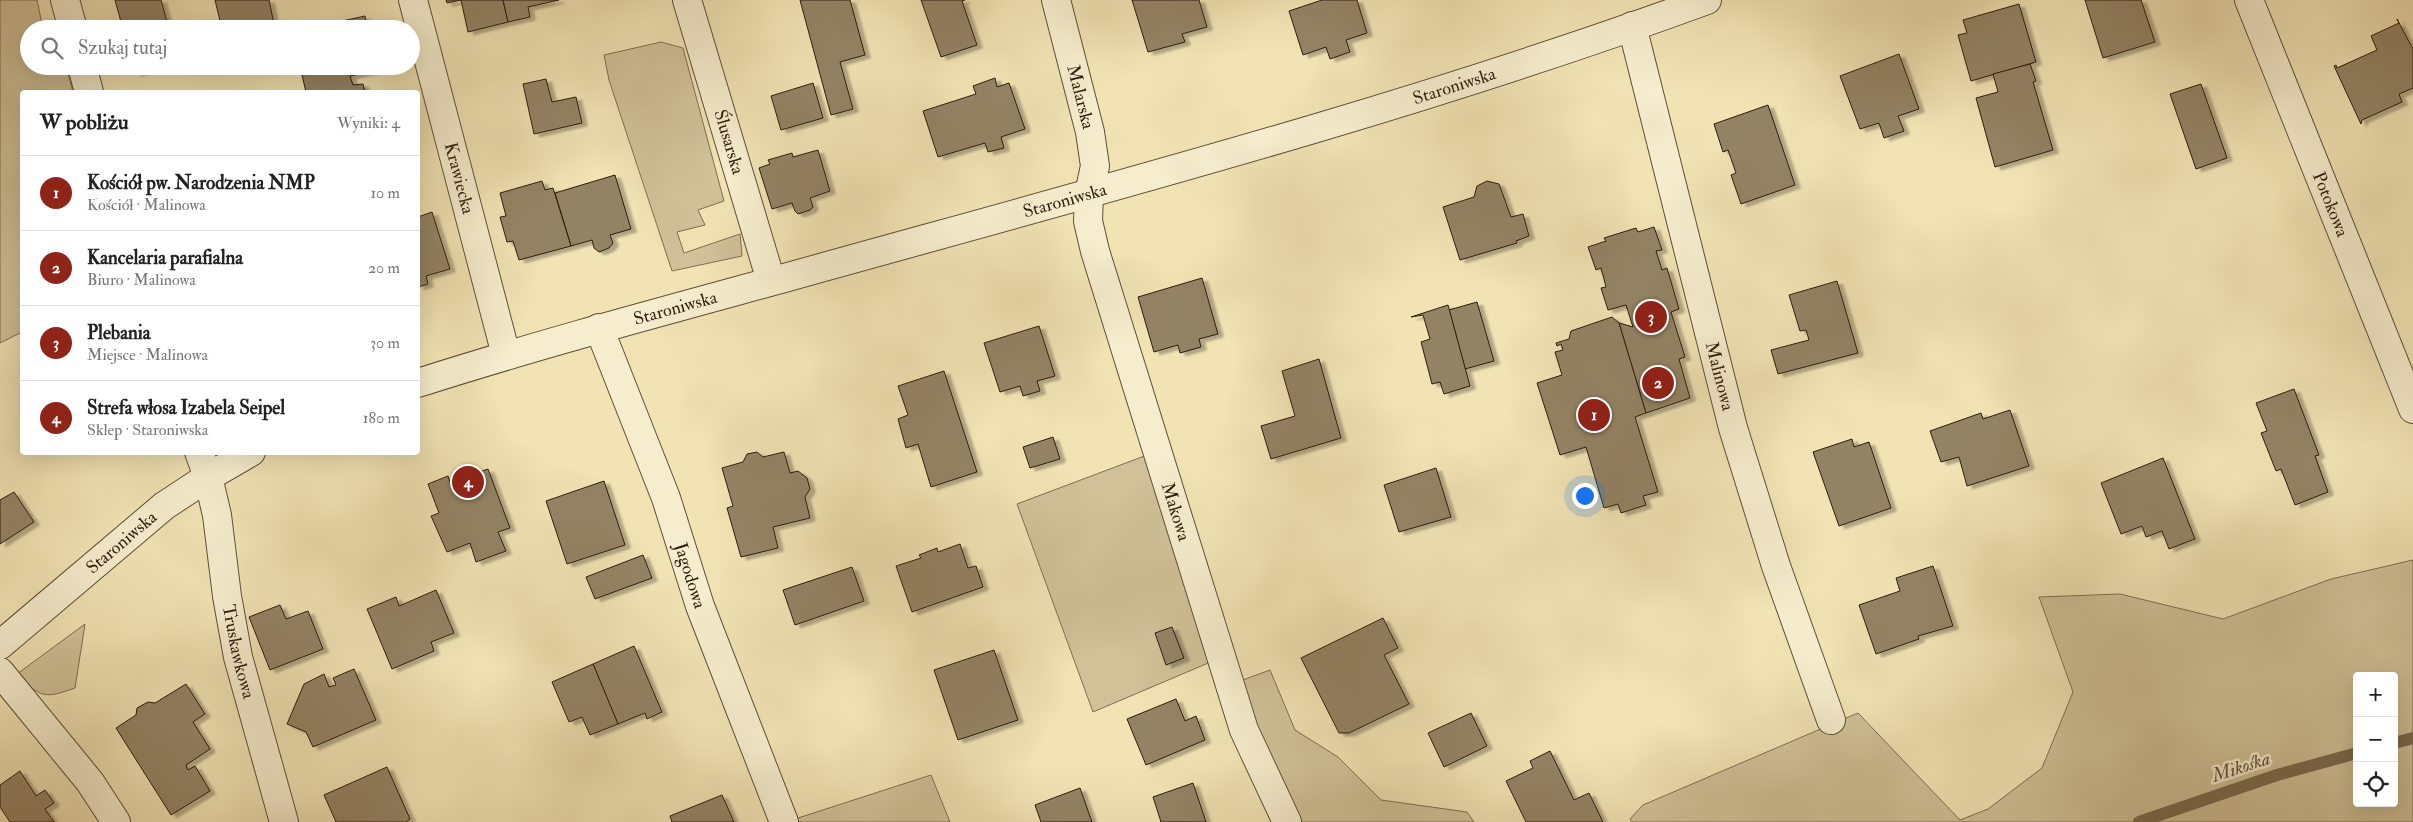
<!DOCTYPE html>
<html lang="pl">
<meta charset="utf-8">
<style>
:root{--surface:#fff;--page:#f2f2f2;--text:#222;--muted:#767676;--line:#e0e0e0;--accent:#8f2418}
body{margin:0;font-family:"IM FELL Double Pica",serif;background:var(--page);color:var(--text)}
.controls{position:absolute;right:15px;bottom:15px;display:grid;overflow:hidden;border-radius:5px;box-shadow:0 5px 20px #0002}
.controls button{width:45px;height:45px;display:grid;place-items:center;padding:0;border:0;border-bottom:1px solid var(--line);background:var(--surface);color:var(--text);font:25px sans-serif}
.you{position:absolute;left:1584px;top:495px;width:18px;height:18px;margin:-12px;border:4px solid #fff;border-radius:50%;background:#1a73e8;box-shadow:0 0 0 8px #1a73e833}
.badge{display:grid;place-items:center;width:32px;height:32px;border-radius:50%;background:var(--accent);color:#fff;font-size:16px;font-weight:700}
.pin{position:absolute;translate:-50% -50%;border:2px solid #fff;box-shadow:0 1px 5px #0006}
.list{margin:0;padding:0;list-style:none}
h2{display:flex;justify-content:space-between;align-items:center;height:65px;margin:0;padding:0 20px;font-size:21px}
h2 small{font-size:16px;font-weight:400;color:var(--muted)}
.list li{display:grid;grid-template-columns:32px 1fr auto;gap:15px;align-items:center;box-sizing:border-box;height:75px;padding:0 20px;border-top:1px solid var(--line)}
.list b{display:block;font-size:19px;white-space:nowrap}
.list p{margin:0;font-size:16px;white-space:nowrap;color:var(--muted)}
.list em{font-size:16px;font-style:normal;color:var(--muted)}
.icon{flex:none;width:28px;height:28px;fill:none;stroke:currentColor;stroke-width:2;stroke-linecap:round;stroke-linejoin:round}
.map{position:relative;flex:none;width:2413px;height:822px;overflow:hidden}
.search{position:absolute;background:var(--surface);box-shadow:0 5px 20px #0002;left:20px;top:20px;width:400px;height:55px;display:flex;align-items:center;gap:12px;box-sizing:border-box;padding:0 18px;border-radius:28px;color:var(--muted);font-size:19px}
.panel{position:absolute;background:var(--surface);box-shadow:0 5px 20px #0002;left:20px;top:90px;width:400px;height:365px;border-radius:5px}
.map>svg:first-child{display:block}
.green{fill:#d0c198;stroke:#7e6e54;fill-rule:evenodd}
.lines{fill:none;stroke-linecap:round;stroke-linejoin:round}
.stream{stroke:#7a6b50;stroke-width:12}
.building{fill:#938365;stroke:#2d1c0f;filter:url(#shadow)}
.minor-casing{stroke:#5e4e38;stroke-width:30}
.tertiary-casing{stroke:#5e4e38;stroke-width:30}
.minor{stroke:#f6edce;stroke-width:28}
.tertiary{stroke:#f6edce;stroke-width:28}
.labels{text-anchor:middle;dominant-baseline:central;stroke-width:5;stroke-linejoin:round;paint-order:stroke}
.street-label{font-size:18px;fill:#2d1c0f;stroke:#f6edce}
.water-label{font-size:19px;font-style:italic;fill:#61503b;stroke:#f6edce}
</style>
<div class="map">
<svg width="2413" height="822" viewBox="0 0 2413 822">
<defs>
<filter id="shadow"><feDropShadow dx="5.5" dy="3" stdDeviation="1" flood-color="#0004"/></filter>
</defs>
<rect width="100%" height="100%" fill="#f1e3b4"/>
<filter id="stains"><feTurbulence type="fractalNoise" baseFrequency=".004" numOctaves="4"/><feColorMatrix values="0 0 0 0 .2 0 0 0 0 .09 0 0 0 0 .02 0 0 0 .5 -.17"/></filter>
<radialGradient id="worn" r=".72"><stop offset=".6" stop-color="#630" stop-opacity="0"/><stop offset="1" stop-color="#630" stop-opacity=".3"/></radialGradient>
<g class="green">
<path d="M0 0H37L43 29H29V66H66L73 92H22V332L0 343Z"/>
<path d="M661 42 683 48 724 201 698 210 705 225 677 232 684 253 740 234 742 256 672 271 609 80 604 55Z"/>
<path d="M1147 455 1213 661 1093 712 1017 504Z"/>
<path d="M2413 560V822H1632L1630 819 1643 805 1858 713 1960 820 1988 809 2042 768 2073 692 2039 597 2120 594 2223 619 2331 579ZM2357 676H2394V803H2357Z"/>
<path d="M85 624 75 688C44 699 41 698 17 674Z"/>
<path d="M1270 670 1295 730 1338 757 1381 800 1467 812 1474 822H1299L1255 728 1240 681Z"/>
<path d="M931 775 950 822H796L795 819Z"/>
</g>
<g class="lines">
<g class="stream">
<path d="M2394 743 2413 738"/>
<path d="M2139 822 2277 775 2357 753"/>
</g>
</g>
<g class="building">
<path d="M115 0H161L169 29H123Z"/>
<path d="M215 0H269L275 29H222Z"/>
<path d="M446 0H503L508 22 468 32 461 0 447 3Z"/>
<path d="M503 0H559L528 7 530 17 508 22Z"/>
<path d="M800 0H850L865 55 840 62 853 109 831 115Z"/>
<path d="M921 0H965L962 1 977 45 941 57Z"/>
<path d="M1132 0H1199L1207 27 1182 34 1185 42 1148 52Z"/>
<path d="M1322 0H1357L1367 33 1346 40 1350 52 1330 59 1326 47 1303 55 1289 11Z"/>
<path d="M2085 0H2141L2155 42 2103 58Z"/>
<path d="M2019 4 2036 62 1971 81 1958 35 1967 33 1963 20Z"/>
<path d="M365 16 368 29H310V28Z"/>
<path d="M2397 19 2413 49V88L2399 94 2402 102 2362 120 2361 124 2334 66 2336 65 2337 68 2377 50 2371 36 2399 23Z"/>
<path d="M1899 54 1919 109 1898 116 1904 131 1884 138 1879 123 1860 129 1840 76Z"/>
<path d="M2030 64 2036 81 2033 82 2053 150 1995 167 1976 98 1998 92 1993 74Z"/>
<path d="M134 66H161L136 73Z"/>
<path d="M318 66H376L377 70 350 76 353 85 363 84 365 92H306L301 71 318 68Z"/>
<path d="M995 78 997 87 1009 83 1025 129 1001 137 1004 148 988 152 985 143 938 157 923 111 976 94 973 86Z"/>
<path d="M546 79 552 102 576 97 582 123 534 134 523 84Z"/>
<path d="M813 83 823 118 781 130 771 96Z"/>
<path d="M2201 84 2227 158 2196 169 2170 94Z"/>
<path d="M1768 105 1795 185 1741 204 1731 175 1736 173 1728 150 1723 152 1714 124Z"/>
<path d="M818 150 830 191 810 198 813 207 810 210 798 214 795 211 792 203 772 209 759 168 770 164 768 160 792 153 793 157Z"/>
<path d="M615 175 631 229 610 235 613 243 609 248 599 252 594 248 592 240 571 246 555 193Z"/>
<path d="M542 181 545 190 553 188 571 246 519 260 513 241 507 242 500 217 506 216 500 193Z"/>
<path d="M1487 181 1499 184 1511 217 1523 214 1529 236 1516 241 1517 243 1460 260 1443 207 1474 197 1477 186Z"/>
<path d="M432 212 450 269 426 276 428 284 418 287V217Z"/>
<path d="M1654 227 1662 250 1656 251 1662 270 1667 268 1679 309 1671 312 1685 357 1679 359 1690 398 1646 413 1619 323 1633 327 1626 305 1608 310 1601 288 1606 287 1601 268 1596 270 1588 247 1606 241 1604 238 1636 228 1638 232Z"/>
<path d="M1202 278 1218 334 1199 339 1201 347 1180 353 1178 345 1154 352 1138 297Z"/>
<path d="M1837 281 1858 353 1778 374 1771 350 1809 340 1806 330 1800 331 1789 295Z"/>
<path d="M1477 302 1494 361 1465 369 1449 310Z"/>
<path d="M1448 305 1470 386 1444 394 1440 382 1432 384 1421 342 1430 339 1423 315 1411 317Z"/>
<path d="M1612 317 1619 323 1646 413 1635 417 1658 492 1643 496 1646 505 1621 513 1618 504 1604 508 1586 447 1560 455 1537 383 1562 375 1555 352 1563 350 1561 344 1557 346 1556 343 1569 339 1571 331Z"/>
<path d="M1039 326 1055 376 1037 381 1040 391 1023 396 1020 386 1000 392 984 343Z"/>
<path d="M1319 359 1341 438 1271 459 1261 426 1295 416 1282 371Z"/>
<path d="M944 371 977 472 931 487 918 444 906 448 898 419 908 415 898 386Z"/>
<path d="M2294 389 2319 455 2315 456 2328 492 2295 505 2281 469 2276 471 2261 433 2267 431 2256 403Z"/>
<path d="M2010 410 2029 466 1967 486 1959 457 1941 462 1930 431 1981 413 1983 419Z"/>
<path d="M1053 437 1060 459 1030 468 1023 447Z"/>
<path d="M1852 439 1854 447 1869 442 1891 508 1839 526 1813 452Z"/>
<path d="M757 452 763 457 784 452 790 473 798 471 807 478 810 489 805 497 810 518 773 527 778 548 741 557 727 508 733 506 722 468 743 462 747 454Z"/>
<path d="M2163 458 2195 539 2169 549 2162 531 2146 537 2142 526 2121 534 2101 483Z"/>
<path d="M1436 468 1451 517 1399 532 1384 485Z"/>
<path d="M488 469 510 528 498 532 506 551 476 562 470 543 447 552 431 516 439 513 428 484 448 476 450 482Z"/>
<path d="M604 481 625 545 567 564 546 501Z"/>
<path d="M14 492 34 522 0 544V500Z"/>
<path d="M960 544 968 568 976 566 983 587 912 612 896 566 921 558 919 555 937 548 938 552Z"/>
<path d="M643 555 652 578 595 599 586 577Z"/>
<path d="M1933 566 1953 626 1918 636 1919 639 1876 654 1859 605 1900 591 1896 578Z"/>
<path d="M852 567 864 601 795 625 783 590Z"/>
<path d="M436 590 454 633 431 642 434 651 392 669 367 609 396 597 399 606Z"/>
<path d="M280 605 286 619 308 611 323 649 270 670 249 617Z"/>
<path d="M1383 618 1398 648 1384 655 1409 704 1349 733H1339L1301 658Z"/>
<path d="M1172 627 1184 658 1166 665 1155 633Z"/>
<path d="M634 646 662 712 647 719 645 713 618 724 593 664Z"/>
<path d="M994 650 1018 720 958 740 934 670Z"/>
<path d="M593 664 618 724 590 735 582 717 569 722 552 682Z"/>
<path d="M354 669 376 720 313 747 306 732 287 724 304 684 324 674 329 687 336 685 333 678Z"/>
<path d="M186 684 205 714 193 722 210 749 186 765 188 770 195 766 210 791 171 815 116 728 136 715 137 708 148 702 155 703Z"/>
<path d="M1176 699 1185 721 1196 716 1205 740 1146 765 1127 719Z"/>
<path d="M1471 713 1487 746 1444 767 1428 733Z"/>
<path d="M1550 751 1574 800 1589 793 1603 822H1526L1506 781 1533 768 1530 761Z"/>
<path d="M387 767 410 819 406 822H336L324 795Z"/>
<path d="M20 771 36 796 45 790 54 803 45 809 54 822H10L0 807V785Z"/>
<path d="M1193 783 1206 822H1161L1153 797Z"/>
<path d="M1080 788 1092 822H1041L1035 805Z"/>
<path d="M722 795 734 822H672L670 816Z"/>
</g>
<g class="lines">
<g class="minor-casing">
<g id="minor">
<path d="M65 0 73 29"/>
<path id="s1" d="M413 0 506 355"/>
<path id="s2" d="M687 0 771 281"/>
<path id="s3" d="M1056 0 1090 132 1095 166 1089 194 1088 221 1095 251 1244 730 1287 822"/>
<path id="s4" d="M2249 0 2413 409"/>
<path id="s5" d="M1632 26 1733 428 1776 566 1831 720"/>
<path d="M82 66 89 92"/>
<path id="s6" d="M599 328 666 498 700 606 784 822"/>
<path id="s7" d="M199 452 208 477 217 515 227 596 238 657 284 822"/>
<path d="M0 672 90 782 116 822"/>
</g>
</g>
<g class="tertiary-casing">
<g id="tertiary">
<path id="s8" d="M418 383C540 344 664 311 788 277 1096 191 1407 110 1707 0"/>
<path id="s9" d="M0 645 164 506 208 477 251 452"/>
</g>
</g>
<use href="#minor" class="minor"/>
<use href="#tertiary" class="tertiary"/>
</g>
<g class="labels">
<g class="street-label">
<text stroke="none"><textPath href="#s8" startOffset="1078">Staroniwska</textPath></text>
<text stroke="none"><textPath href="#s3" startOffset="100">Malarska</textPath></text>
<text stroke="none"><textPath href="#s2" startOffset="148">Ślusarska</textPath></text>
<text stroke="none"><textPath href="#s1" startOffset="184">Krawiecka</textPath></text>
<text stroke="none"><textPath href="#s8" startOffset="672">Staroniwska</textPath></text>
<text stroke="none"><textPath href="#s4" startOffset="220">Potokowa</textPath></text>
<text stroke="none"><textPath href="#s8" startOffset="268">Staroniwska</textPath></text>
<text stroke="none"><textPath href="#s5" startOffset="361">Malinowa</textPath></text>
<text stroke="none"><textPath href="#s3" startOffset="530">Makowa</textPath></text>
<text stroke="none"><textPath href="#s9" startOffset="159">Staroniwska</textPath></text>
<text stroke="none"><textPath href="#s6" startOffset="264">Jagodowa</textPath></text>
<text stroke="none"><textPath href="#s7" startOffset="204">Truskawkowa</textPath></text>
</g>
<g class="water-label">
<text transform="translate(2241 767) rotate(-18)">Mikośka</text>
</g>
</g>
<rect width="100%" height="100%" filter="url(#stains)"/>
<rect width="100%" height="100%" fill="url(#worn)"/>
</svg>
<div class="controls">
<button>+</button>
<button>−</button>
<button><svg class="icon" aria-label="locate" viewBox="0 0 24 24"><circle cx="12" cy="12" r="6"/><path d="M12 2v4M12 18v4M2 12h4M18 12h4"/></svg></button>
</div>
<div class="you"></div>
<div class="pin badge" style="left:1594px;top:415px">1</div>
<div class="pin badge" style="left:1658px;top:383px">2</div>
<div class="pin badge" style="left:1651px;top:317px">3</div>
<div class="pin badge" style="left:468px;top:482px">4</div>
<div class="search"><svg class="icon" aria-label="search" viewBox="0 0 24 24"><circle cx="10" cy="10" r="6"/><path d="M15 15l6 6"/></svg>Szukaj tutaj</div>
<section class="panel">
<h2>W pobliżu<small>Wyniki: 4</small></h2>
<ul class="list">
<li><span class="badge">1</span><div><b>Kościół pw. Narodzenia NMP</b><p>Kościół · Malinowa</p></div><em>10 m</em></li>
<li><span class="badge">2</span><div><b>Kancelaria parafialna</b><p>Biuro · Malinowa</p></div><em>20 m</em></li>
<li><span class="badge">3</span><div><b>Plebania</b><p>Miejsce · Malinowa</p></div><em>30 m</em></li>
<li><span class="badge">4</span><div><b>Strefa włosa Izabela Seipel</b><p>Sklep · Staroniwska</p></div><em>180 m</em></li>
</ul>
</section>
</div>
